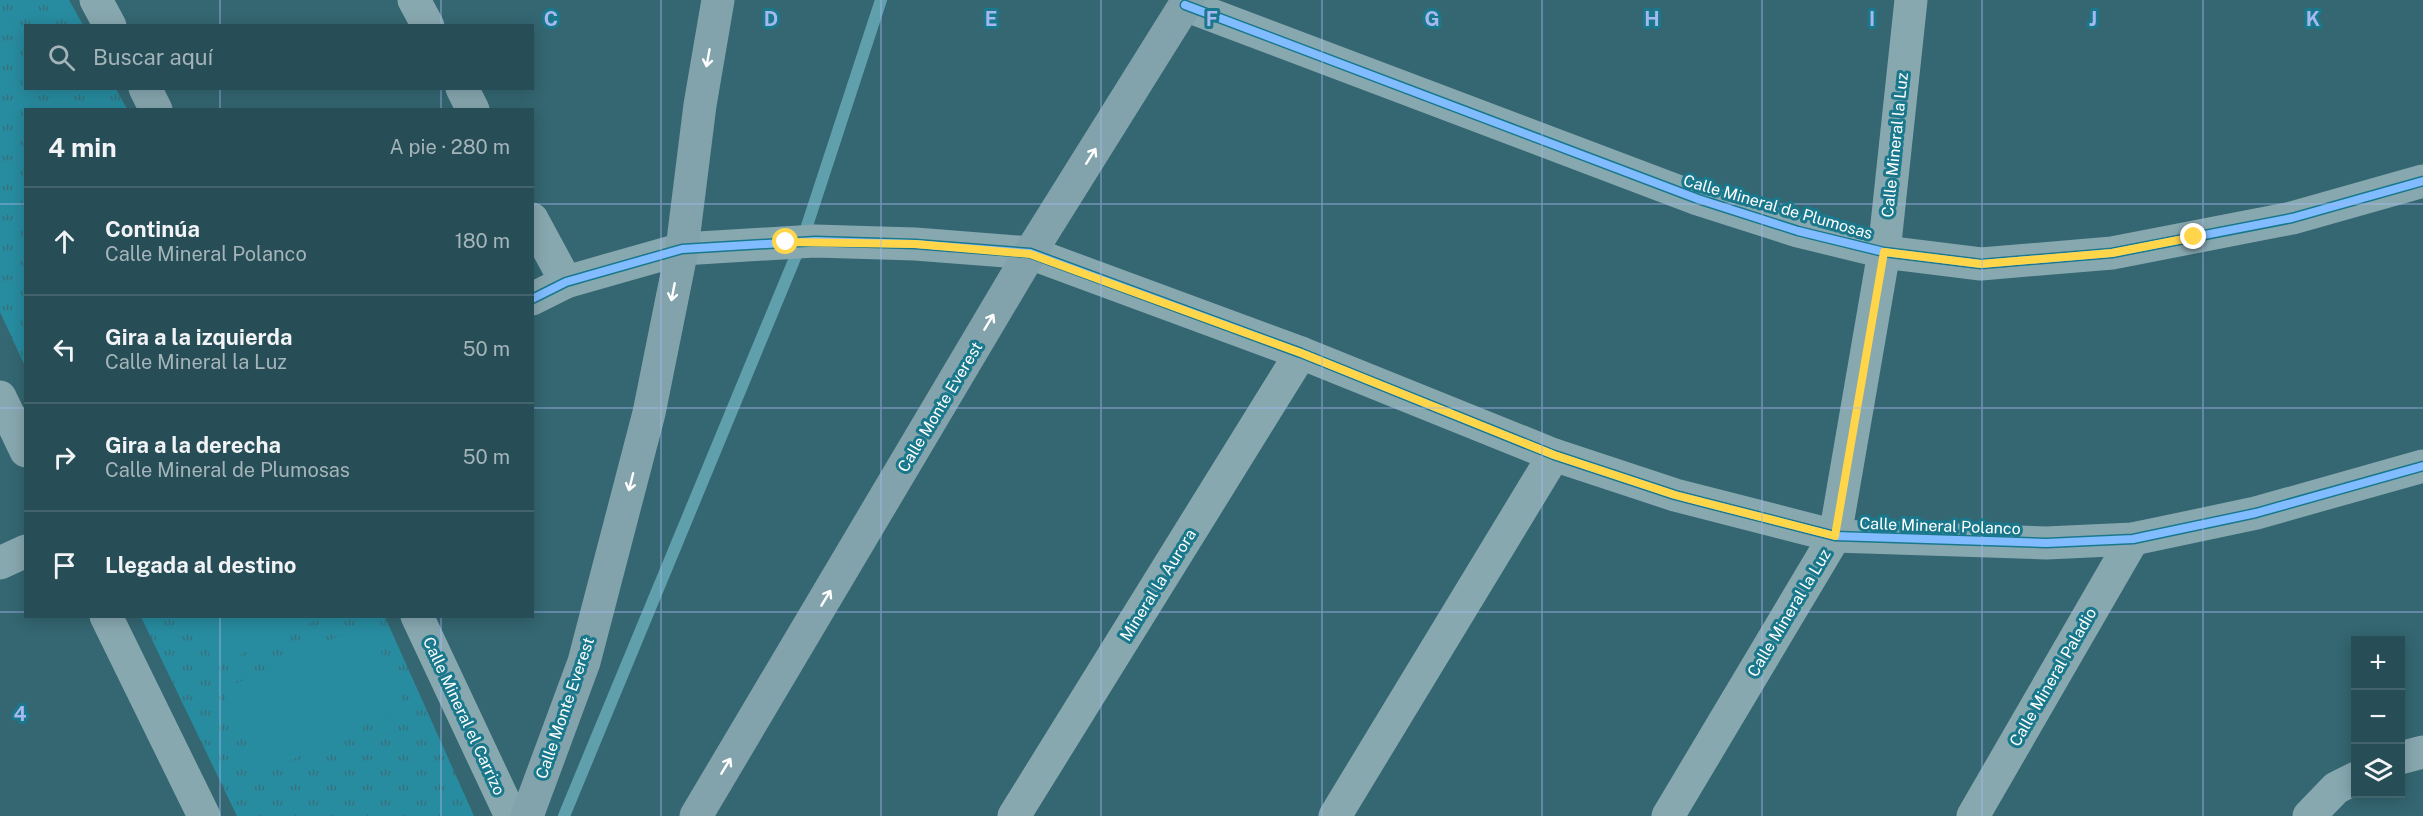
<!DOCTYPE html>
<html lang="es">
<meta charset="utf-8">
<style>
:root{--surface:#274d56;--page:#2f545c;--text:#f1f3f6;--muted:#a4b4b9;--line:#43646c}
body{margin:0;font-family:"Public Sans",sans-serif;background:var(--page);color:var(--text)}
.controls{position:absolute;right:18px;bottom:18px;display:grid;overflow:hidden;border-radius:0px;box-shadow:0 3px 15px #0003}
.controls button{width:54px;height:54px;display:grid;place-items:center;padding:0;border:0;border-bottom:2px solid var(--line);background:var(--surface);color:var(--text);font:30px sans-serif}
.stop{position:absolute;width:18px;height:18px;margin:-14px;border:4px solid #ffd54a;border-radius:50%;background:#fff}
.stop.end{background:#ffd54a;border-color:#fff;box-shadow:0 2px 6px #0008}
.list{margin:0;padding:0;list-style:none}
h2{display:flex;justify-content:space-between;align-items:center;height:78px;margin:0;padding:0 24px;font-size:26px}
h2 small{font-size:20px;font-weight:400;color:var(--muted)}
.list li{display:grid;grid-template-columns:39px 1fr auto;gap:18px;align-items:center;box-sizing:border-box;height:108px;padding:0 24px;border-top:2px solid var(--line)}
.list b{display:block;font-size:22px;white-space:nowrap}
.list p{margin:0;font-size:20px;white-space:nowrap;color:var(--muted)}
.list em{font-size:20px;font-style:normal;color:var(--muted)}
.icon{flex:none;width:33px;height:33px;fill:none;stroke:currentColor;stroke-width:2;stroke-linecap:round;stroke-linejoin:round}
.map{position:relative;flex:none;width:2423px;height:816px;overflow:hidden}
.search{position:absolute;background:var(--surface);box-shadow:0 3px 15px #0003;left:24px;top:24px;width:510px;height:66px;display:flex;align-items:center;gap:15px;box-sizing:border-box;padding:0 21px;border-radius:0px;color:var(--muted);font-size:22px}
.panel{position:absolute;background:var(--surface);box-shadow:0 3px 15px #0003;left:24px;top:108px;width:510px;height:510px;border-radius:0px}
.map>svg:first-child{display:block}
.park{fill:url(#park-tufts)}
.pitch{fill:#288ca0}
.lines{fill:none;stroke-linecap:round;stroke-linejoin:round}
.stream{stroke:#609fac;stroke-width:12}
.street{stroke:#88a8b0;stroke-width:33}
.secondary{stroke:#83a3ac;stroke-width:33}
.cycleway-casing{stroke:#1a788c;stroke-width:11}
.cycleway{stroke:#80bcff;stroke-width:8}
.oneway{stroke:#fff}
.route{stroke:#ffd54a;stroke-width:8}
.grid{fill:none;stroke:#a5b8ef;stroke-width:1.5;stroke-opacity:0.55}
.labels{text-anchor:middle;dominant-baseline:central;stroke-width:6;stroke-linejoin:round;paint-order:stroke}
.street-label{font-size:16px;fill:#fff;stroke:#1a788c}
.grid-label{font-size:20px;text-anchor:middle;font-weight:bold;fill:#a5b8ef;stroke:#1a788c;stroke-width:6;stroke-linejoin:round;paint-order:stroke}
</style>
<div class="map">
<svg width="2423" height="816" viewBox="0 0 2423 816">
<defs>
<pattern id="park-tufts" width="24" height="20" patternUnits="userSpaceOnUse" patternTransform="scale(1.5)"><rect width="24" height="20" fill="#288ca0"/><path d="M3 7l-1-3M5 7V3M7 7l1-3M15 17l-1-3M17 17v-4M19 17l1-3" fill="none" stroke="#36727e"/></pattern>
</defs>
<rect width="100%" height="100%" fill="#346772"/>
<g class="park">
<path d="M0 0H69L83 25 26 26V88L116 89 127 109 26 110 25 366 0 312Z"/>
<path d="M141 617H385L474 816H237Z"/>
</g>
<g class="pitch">
<path d="M192 617H323L215 666Z"/>
<path d="M368 623 406 707 261 774 222 690Z"/>
</g>
<g class="lines">
<path class="stream" d="M564 816 802 241 881 0"/>
<g class="street">
<path d="M96 0 110 26"/>
<path d="M414 0 428 26"/>
<path d="M1185 5 1698 199 1798 231 1884 252 1981 264 2112 253 2292 218 2423 181"/>
<path d="M145 88 156 110"/>
<path d="M462 88 473 110"/>
<path d="M532 219 566 282"/>
<path d="M532 299 566 282 682 249 815 241 915 244 1030 253 1301 353 1554 455 1675 495 1835 536 2046 543 2133 539 2256 513 2423 466"/>
<path d="M0 397 26 451"/>
<path d="M0 563 26 551"/>
<path d="M106 616 204 816"/>
<path d="M417 616 511 816"/>
<path d="M2400 758 2423 752"/>
<path d="M1014 816 1301 353"/>
<path d="M1335 816 1554 455"/>
<path d="M1668 816 1835 536 1884 252 1911 0"/>
<path d="M1973 816 2133 539"/>
<path d="M2309 816 2336 788 2356 778"/>
</g>
<g class="secondary">
<path d="M527 816 584 662 649 413 682 249 700 105 718 0"/>
<path d="M696 816 1030 253 1188 0"/>
</g>
<g class="cycleway-casing">
<g id="cycleway">
<path d="M1185 5 1698 199 1798 231 1884 252 1981 264 2112 253 2292 218 2423 181"/>
<path d="M532 299 566 282 682 249 815 241 915 244 1030 253 1301 353 1554 455 1675 495 1835 536 2046 543 2133 539 2256 513 2423 466"/>
</g>
</g>
<use href="#cycleway" class="cycleway"/>
</g>
<defs><path id="oneway-shaft" d="M-6 0H5M1.5-3L5.5 0L1.5 3" fill="none" stroke-width="1.6" stroke-linecap="round" stroke-linejoin="round" transform="scale(1.5)"/></defs>
<g class="oneway">
<use href="#oneway-shaft" transform="translate(708 58) rotate(100)"/>
<use href="#oneway-shaft" transform="translate(1091 156) rotate(-58)"/>
<use href="#oneway-shaft" transform="translate(673 292) rotate(101)"/>
<use href="#oneway-shaft" transform="translate(989 322) rotate(-59)"/>
<use href="#oneway-shaft" transform="translate(631 482) rotate(104)"/>
<use href="#oneway-shaft" transform="translate(826 598) rotate(-59)"/>
<use href="#oneway-shaft" transform="translate(726 766) rotate(-59)"/>
</g>
<g class="lines">
<path class="route" d="M786 242 915 244 1030 254 1301 353 1554 455 1675 495 1835 536 1884 252 1981 264 2112 253 2194 237"/>
</g>
<path class="grid" d="M220 0V26M441 0V26M661 0V816M881 0V816M1101 0V816M1322 0V816M1542 0V816M1762 0V816M1982 0V816M2203 0V816M220 88V110M441 88V110M0 204H26M532 204H2423M0 408H26M532 408H2423M0 612H26M532 612H2423M220 616V816M441 616V816"/>
<g class="labels">
<g class="street-label">
<text transform="translate(1895 145) rotate(-84)">Calle Mineral la Luz</text>
<text transform="translate(1778 207) rotate(16)">Calle Mineral de Plumosas</text>
<text transform="translate(940 407) rotate(-59)">Calle Monte Everest</text>
<text transform="translate(1940 526) rotate(2)">Calle Mineral Polanco</text>
<text transform="translate(1158 585) rotate(-58)">Mineral la Aurora</text>
<text transform="translate(1789 613) rotate(-59)">Calle Mineral la Luz</text>
<text transform="translate(2053 677) rotate(-60)">Calle Mineral Paladio</text>
<text transform="translate(565 708) rotate(-71)">Calle Monte Everest</text>
<text transform="translate(464 716) rotate(65)">Calle Mineral el Carrizo</text>
</g>
</g>
<g class="grid-label">
<text x="551" y="26">C</text>
<text x="771" y="26">D</text>
<text x="991" y="26">E</text>
<text x="1212" y="26">F</text>
<text x="1432" y="26">G</text>
<text x="1652" y="26">H</text>
<text x="1872" y="26">I</text>
<text x="2093" y="26">J</text>
<text x="2313" y="26">K</text>
<text x="20" y="721">4</text>
</g>
</svg>
<div class="controls">
<button>+</button>
<button>−</button>
<button><svg class="icon" aria-label="layers" viewBox="0 0 24 24"><path d="M12 4l9 5-9 5-9-5zM3 14l9 5 9-5"/></svg></button>
</div>
<div class="stop" style="left:786px;top:242px"></div>
<div class="stop end" style="left:2194px;top:237px"></div>
<div class="search"><svg class="icon" aria-label="search" viewBox="0 0 24 24"><circle cx="10" cy="10" r="6"/><path d="M15 15l6 6"/></svg>Buscar aquí</div>
<section class="panel">
<h2>4 min<small>A pie · 280 m</small></h2>
<ul class="list">
<li><svg class="icon" aria-label="ahead" viewBox="0 0 24 24"><path d="M12 20V5M6 11l6-6 6 6"/></svg><div><b>Continúa</b><p>Calle Mineral Polanco</p></div><em>180 m</em></li>
<li><svg class="icon" aria-label="left" viewBox="0 0 24 24"><path d="M17 20v-9H6M10 6l-5 5 5 5"/></svg><div><b>Gira a la izquierda</b><p>Calle Mineral la Luz</p></div><em>50 m</em></li>
<li><svg class="icon" aria-label="right" viewBox="0 0 24 24"><path d="M7 20v-9h11M14 6l5 5-5 5"/></svg><div><b>Gira a la derecha</b><p>Calle Mineral de Plumosas</p></div><em>50 m</em></li>
<li><svg class="icon" aria-label="arrive" viewBox="0 0 24 24"><path d="M6 21V4h12l-3 4 3 4H6"/></svg><div><b>Llegada al destino</b></div></li>
</ul>
</section>
</div>
